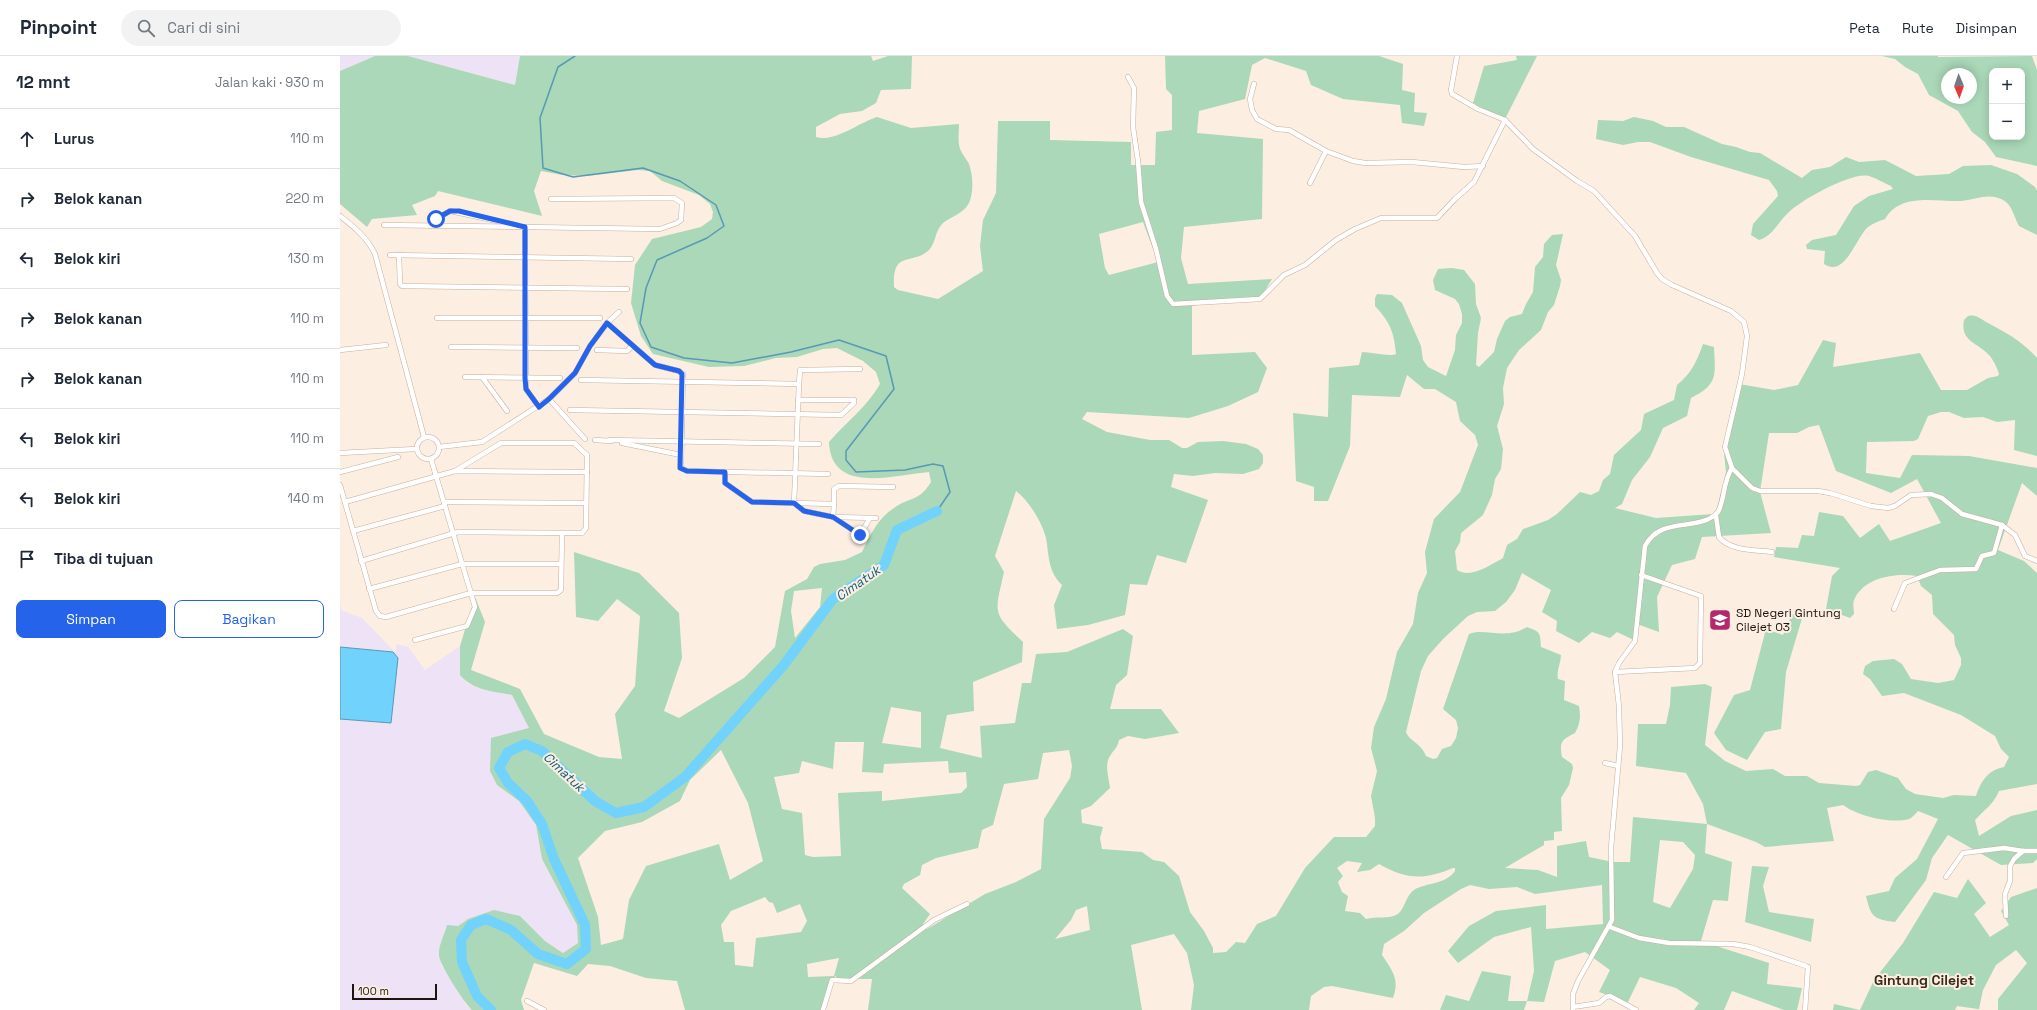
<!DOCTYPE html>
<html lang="id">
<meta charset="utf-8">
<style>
:root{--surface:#fff;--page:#f2f2f3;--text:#1f2937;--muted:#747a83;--line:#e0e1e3;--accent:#2563eb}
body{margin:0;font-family:"Space Grotesk",sans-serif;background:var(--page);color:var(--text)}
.controls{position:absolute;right:12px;top:12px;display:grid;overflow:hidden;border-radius:8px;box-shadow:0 2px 10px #0003}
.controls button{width:36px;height:36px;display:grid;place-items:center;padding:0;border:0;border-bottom:1px solid var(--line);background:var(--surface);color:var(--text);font:20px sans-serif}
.compass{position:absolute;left:1601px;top:12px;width:36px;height:36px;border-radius:50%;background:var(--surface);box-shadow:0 2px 10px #0003;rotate:178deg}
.scale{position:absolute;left:12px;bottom:10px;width:85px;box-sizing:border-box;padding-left:4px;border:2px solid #1d150e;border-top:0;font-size:11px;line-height:14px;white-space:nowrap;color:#1d150e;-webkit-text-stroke:3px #fdeee2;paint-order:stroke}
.stop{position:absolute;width:12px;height:12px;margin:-9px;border:3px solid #2563eb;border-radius:50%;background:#fff}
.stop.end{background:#2563eb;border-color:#fff;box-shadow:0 1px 4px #0008}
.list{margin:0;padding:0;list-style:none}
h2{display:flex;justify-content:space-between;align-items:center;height:52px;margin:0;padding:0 16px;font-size:17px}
h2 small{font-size:13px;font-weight:400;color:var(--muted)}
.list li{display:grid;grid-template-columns:26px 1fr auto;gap:12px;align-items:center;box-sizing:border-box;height:60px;padding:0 16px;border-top:1px solid var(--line)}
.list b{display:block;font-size:15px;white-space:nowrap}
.list em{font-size:13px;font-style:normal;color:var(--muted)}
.actions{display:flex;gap:8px;padding:12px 16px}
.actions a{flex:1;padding:9px 0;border:1px solid var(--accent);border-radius:8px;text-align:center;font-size:14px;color:var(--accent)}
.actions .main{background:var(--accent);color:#fff}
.icon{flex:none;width:22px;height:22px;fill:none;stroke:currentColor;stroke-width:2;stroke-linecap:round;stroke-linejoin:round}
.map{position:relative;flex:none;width:1697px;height:954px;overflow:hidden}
header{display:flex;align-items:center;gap:24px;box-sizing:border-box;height:56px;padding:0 20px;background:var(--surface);border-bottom:1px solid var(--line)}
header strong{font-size:19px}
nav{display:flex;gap:22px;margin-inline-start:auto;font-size:14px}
.search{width:280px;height:36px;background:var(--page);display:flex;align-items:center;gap:10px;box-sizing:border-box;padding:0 14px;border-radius:22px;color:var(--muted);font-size:15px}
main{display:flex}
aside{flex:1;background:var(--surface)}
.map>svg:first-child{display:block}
.industrial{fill:#eee2f6}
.green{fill:#aad8b8;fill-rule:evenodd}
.water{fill:#71d2fb;stroke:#5899b4}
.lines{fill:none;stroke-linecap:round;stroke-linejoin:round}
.stream{stroke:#5899b4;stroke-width:1.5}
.river{stroke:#71d2fb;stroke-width:10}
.street-casing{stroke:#c7af9c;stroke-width:5.5}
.street{stroke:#fff;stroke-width:4.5}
.route{stroke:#2563eb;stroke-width:5}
.labels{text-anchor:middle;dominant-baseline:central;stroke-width:4;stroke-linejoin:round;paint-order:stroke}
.poi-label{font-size:12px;fill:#1d150e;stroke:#fdeee2;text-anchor:start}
.water-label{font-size:13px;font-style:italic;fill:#0f5e7a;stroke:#fdeee2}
.quarter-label{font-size:14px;font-weight:bold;fill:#3c2a1a;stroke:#fdeee2}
</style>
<header>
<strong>Pinpoint</strong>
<div class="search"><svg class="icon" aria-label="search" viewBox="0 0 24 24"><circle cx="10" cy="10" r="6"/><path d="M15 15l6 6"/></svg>Cari di sini</div>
<nav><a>Peta</a><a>Rute</a><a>Disimpan</a></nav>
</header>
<main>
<aside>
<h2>12 mnt<small>Jalan kaki · 930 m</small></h2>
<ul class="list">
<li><svg class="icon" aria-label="ahead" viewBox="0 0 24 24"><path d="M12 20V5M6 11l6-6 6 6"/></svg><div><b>Lurus</b></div><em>110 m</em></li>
<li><svg class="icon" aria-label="right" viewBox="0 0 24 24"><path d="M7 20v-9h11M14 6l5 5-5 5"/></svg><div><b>Belok kanan</b></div><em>220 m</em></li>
<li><svg class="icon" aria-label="left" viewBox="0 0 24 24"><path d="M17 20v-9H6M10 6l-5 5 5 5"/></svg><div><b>Belok kiri</b></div><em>130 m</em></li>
<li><svg class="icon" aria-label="right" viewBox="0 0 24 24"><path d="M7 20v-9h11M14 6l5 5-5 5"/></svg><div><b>Belok kanan</b></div><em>110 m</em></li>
<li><svg class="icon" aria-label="right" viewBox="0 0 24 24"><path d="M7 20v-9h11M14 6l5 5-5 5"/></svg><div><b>Belok kanan</b></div><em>110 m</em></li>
<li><svg class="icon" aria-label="left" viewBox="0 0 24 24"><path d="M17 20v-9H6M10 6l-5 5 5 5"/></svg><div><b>Belok kiri</b></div><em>110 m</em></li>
<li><svg class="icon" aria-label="left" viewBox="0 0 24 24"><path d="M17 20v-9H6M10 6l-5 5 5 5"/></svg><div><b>Belok kiri</b></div><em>140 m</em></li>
<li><svg class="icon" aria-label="arrive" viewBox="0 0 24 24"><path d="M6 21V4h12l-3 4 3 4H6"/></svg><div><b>Tiba di tujuan</b></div></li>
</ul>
<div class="actions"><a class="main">Simpan</a><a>Bagikan</a></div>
</aside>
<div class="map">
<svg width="1697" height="954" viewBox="0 0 1697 954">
<rect width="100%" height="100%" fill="#fdeee2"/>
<g class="industrial">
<path d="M0 0H35L0 15Z"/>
<path d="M68 0H180L175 29Z"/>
<path d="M0 545 1 554 22 562 55 596 57 588 68 591 85 614 120 590V619L127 627 140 633 172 639 189 672 157 729 179 745 196 769 202 803 237 869 238 887 224 897 205 885 180 860 128 863 118 870 101 909 112 923 126 949 132 954H0Z"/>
</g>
<g class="green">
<path d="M35 0H68L175 29 180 0H531L533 5 548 0H572L571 33 541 34 536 47 522 55 500 58 476 71V81C494 87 520 66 537 61L571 72 619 68C619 75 618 82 619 89 620 96 626 102 629 108 633 119 634 136 629 147 623 158 612 160 603 167 595 174 596 187 589 194 572 210 552 193 554 231L558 234 598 243 643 215 640 190 643 164 656 137 658 65H710V84L791 86V109H815L816 76 832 74V39L826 33 825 0H1039L1063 8 1062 34 1075 37 1074 56 1087 57 1084 70 1062 67 1060 49 1003 43 971 29 966 15 925 2 912 9 905 43 859 55 857 77 923 83 922 163 844 171 841 202 848 228 932 223 921 241 852 248V299L915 296 927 312 918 336 888 350 849 362 747 356 742 363 767 376 810 384H829L842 392H847L858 386 883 385 906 388 918 393 923 399V407L919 413 903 418 875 417 853 420 834 418 831 431 868 444 846 507 817 499 807 529 790 528 785 559 748 569 717 573 714 549 722 529C708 516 709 499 706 482 702 466 689 445 676 435L655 500 664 516C655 557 651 556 683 586L682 606 633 626 634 655 607 659 600 692 642 702 640 670 675 667 682 627H691L696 598 727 596 783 573 793 580 787 619 776 629 770 653H821L839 677 805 683 788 680 779 684C777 693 774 693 770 700 764 709 769 722 770 732L751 750 741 754 742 767 763 771 760 782 762 793 802 796 813 804 824 806 839 820 850 856 864 875 873 892V897L886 896 896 886 905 887 917 868 936 860 965 812 994 781H1026L1035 770V762L1031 740 1037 715 1031 692 1034 671 1046 643 1057 596 1073 568 1078 537 1087 517 1085 496 1094 463 1120 436 1138 389 1135 379 1120 365 1116 346 1095 333H1084L1067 319 1060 341 1012 339 1010 390 988 445H974V431L956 425 953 357 988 361 989 312 1019 309 1022 296C1031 296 1050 301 1056 298 1054 276 1050 266 1035 250V242L1037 238 1052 239 1062 247 1081 290 1083 304 1088 311 1106 320 1115 294 1116 279 1122 267V258L1119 248 1115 243 1095 234 1093 224 1098 213 1112 212 1124 214 1135 228 1136 248 1141 262 1138 277 1136 309 1139 311 1154 296 1157 283 1165 265 1170 261 1182 258 1186 248 1193 236 1195 211 1203 201 1204 188 1212 179 1223 178 1216 209 1221 224 1220 230 1214 249 1208 256 1201 274 1179 294 1167 312 1163 332 1164 348 1157 370 1163 393 1161 413 1155 423 1152 439 1143 459 1121 477 1120 486 1115 495 1117 514C1131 523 1150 509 1163 502L1167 489 1177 483 1183 473 1208 464 1217 458 1240 436 1251 439 1259 435 1263 424 1270 418 1274 399 1301 374 1304 358 1334 344 1337 329C1351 318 1357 305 1363 288L1374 291C1375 319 1379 328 1351 342L1347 360 1323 372 1310 401 1292 424 1282 448 1275 452 1316 462 1373 458 1377 452 1386 416 1383 388 1398 348 1399 328 1434 334 1458 329 1483 284 1496 287 1493 311 1580 297 1601 334H1627L1648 322 1658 320 1659 318C1657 311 1653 303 1648 298 1636 286 1620 285 1624 264L1628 260C1637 258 1640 263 1648 267 1667 277 1683 286 1697 302V400L1674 394 1675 364 1657 366 1643 361 1624 362 1609 356H1601L1588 360 1578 383 1574 385 1527 386 1526 417 1560 422 1572 399 1629 400 1697 412V440L1682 427 1658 494 1684 505 1697 517V728L1659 735C1654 748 1644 754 1635 764L1639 780 1671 760 1697 754V803L1693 807 1661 809 1608 779 1592 802 1586 824 1555 866C1533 863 1531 861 1526 840L1549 835 1555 822 1577 803 1598 763 1578 755C1575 758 1572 762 1569 763 1550 768 1518 760 1503 749L1487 752 1494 785 1425 791 1416 786 1367 768 1365 797 1392 806 1388 845 1373 844 1361 885 1429 907 1427 928 1462 932 1457 954H1444L1392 935 1384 954H1354L1359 947 1336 932 1300 921 1288 946 1259 936 1270 914 1245 896 1215 905 1204 946 1187 945 1184 954H1100L1106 939 1129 945 1142 915 1171 920 1168 945H1187L1194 915 1191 871 1154 881 1118 907 1108 895 1129 870 1156 855 1206 849V873L1263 868 1262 829 1195 838 1177 831 1149 833 1130 829 1121 833 1084 857 1064 875 1044 888 1042 899C1052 914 1060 923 1053 942L992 930 984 931 971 940 969 954H851L854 929 847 897 834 878 791 889 802 954H528L532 923H499L495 920 485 954H345L337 925 306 922 270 910 248 908 237 920 194 907 181 944 184 954H132C125 948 99 908 99 899 98 890 105 878 107 869L118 870 128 863 154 854 180 860 205 885 223 897 238 887 237 869 202 803 196 769 179 745 157 729 150 715 151 682 189 672 172 639C152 635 134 635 120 619V590L135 541 145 566 131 614 180 633 204 678 259 701 282 703 275 658 295 630 300 560 277 543 258 565 236 561 234 496 299 517 339 557 342 602 324 655 339 662 404 622 435 591 445 535 467 523 474 511 480 508 505 504 522 496C530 479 538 462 554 452 571 440 579 446 591 426L589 416C554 419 491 439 489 386 506 366 527 351 540 328L536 316 523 305 497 292 483 293 457 301 436 302 404 310 369 311 313 298 301 280 291 247 295 209 312 183 361 171 372 163 373 156 370 148 359 139 322 125 310 115 298 114 247 120 222 119 201 115 194 135 202 160 98 135 95 140 72 149 77 159 32 163 27 171 0 148V15ZM803 166 818 206 769 219 765 212 759 178ZM1479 369 1496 415 1551 437 1577 423 1601 467 1550 485 1539 468 1520 482 1503 460 1479 456 1474 480 1462 479 1458 492 1436 491 1434 501 1500 512 1492 520 1486 553 1510 562 1514 558C1514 553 1512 546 1515 542 1526 521 1555 517 1577 520L1581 530 1592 539 1593 558 1614 579 1615 589 1621 602V609L1614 624 1598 627 1571 623 1562 608 1554 603 1533 605 1525 610 1523 618 1530 623 1542 640 1564 637 1621 659 1655 680 1661 693 1669 701 1664 711C1648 714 1641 725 1636 740L1614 739 1603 742 1575 738 1566 733 1558 722 1536 714 1528 716 1520 729 1516 730 1479 727 1467 720H1445L1433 713 1406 715 1385 705 1365 689 1372 631 1365 628 1331 631 1330 649 1326 668H1298L1296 710 1346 717 1363 748 1367 768 1293 761 1290 806H1273L1249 801 1246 785 1217 790V821L1198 814 1165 812 1204 789V785L1214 784V776L1222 775 1221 742 1229 729 1233 712 1232 708 1222 701C1219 685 1222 684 1235 677 1240 668 1241 661 1239 650L1224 644 1225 625 1218 623C1216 615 1221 607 1221 599L1201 591C1200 577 1201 576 1187 571 1165 585 1145 571 1129 578L1103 653 1116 664 1118 672 1116 682 1111 690 1102 693 1097 702 1093 703 1086 700C1081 687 1069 685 1066 676L1081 615 1088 600 1103 583 1128 560 1137 556 1155 555 1166 546 1175 534 1182 517 1211 534 1202 556 1217 565 1216 575 1239 587 1252 576 1270 582 1277 576 1296 585 1297 568 1319 576 1317 541 1332 509 1355 503 1362 481 1431 477 1420 436 1429 377H1457L1469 371ZM482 532 480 551 455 582 451 555 454 535ZM551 651 581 656V692L542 687ZM495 686H524L522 716 543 717 544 708 608 705 609 717 626 716 627 731 621 737 542 745V735L498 737 501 800 473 801 465 799 462 757 442 753 434 721 459 717 462 705 493 713ZM381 694 408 747 423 805 390 824 379 788 306 810 289 844 283 883 261 889 258 861 238 802 265 775 302 766 340 745 350 724ZM729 694 732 710 730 722 704 763 701 813 676 826 645 838 587 873 583 868 590 858 562 832 564 828 580 819 582 809 596 802 638 792 642 774 653 769 664 728 698 723 703 697ZM1320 784 1343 786 1355 799 1353 813 1330 852 1313 846ZM1007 805 1022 807 1017 816 1030 814 1039 808C1067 824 1084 824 1113 812H1115V815C1105 829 1087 826 1074 834 1065 840 1065 855 1056 859 1048 863 1036 860 1026 863L1020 857 1005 855 1008 840 1002 836 998 826 1003 820 997 812ZM425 841 429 846 433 847 437 857 460 848 467 865 461 876 416 882 413 911 395 909 394 886H384L381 869 391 855ZM747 850 750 874 715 883 731 864 736 854ZM499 902 494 920 468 921 467 908Z"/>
<path d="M1176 0H1197L1164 65 1133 47 1144 10 1177 4Z"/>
<path d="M1542 0H1598V1L1692 0 1697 14V110L1656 101 1645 86 1632 76 1618 55 1589 39 1578 18 1565 11 1555 3ZM1652 15H1682V81H1652ZM1607 18H1631V42H1607Z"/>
<path d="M1294 61 1313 65 1326 71H1344L1382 88 1396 91 1410 96 1420 97 1462 122 1472 114 1490 111 1506 101 1519 106 1545 104 1576 120 1609 118 1623 110 1651 109 1677 118 1695 131 1697 135V179L1679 170C1675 163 1673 152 1666 146 1651 135 1636 144 1621 145 1595 146 1561 136 1545 163 1539 165 1534 167 1528 171 1515 183 1505 222 1484 208L1485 195 1467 193 1466 189 1472 184 1496 179 1514 150 1529 140 1553 133 1551 130C1544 127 1536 122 1529 120 1511 116 1461 144 1448 157 1438 166 1433 180 1419 184L1411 179 1413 168 1438 140 1437 135 1429 124 1351 101 1310 86H1298L1283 89 1256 83 1258 64 1283 65Z"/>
<path d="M1452 558 1463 559 1446 616 1441 673 1425 676 1407 704 1386 694 1374 677 1394 639 1410 634 1426 573 1443 579Z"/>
<path d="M1412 810 1429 811 1423 830 1429 856 1474 863 1471 886 1405 866Z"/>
<path d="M1628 823 1646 847 1634 858 1650 881 1669 869 1661 855 1671 841 1697 832V954H1658V943L1687 907 1676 894 1656 909 1643 934 1639 953 1645 954 1617 950 1615 954H1493L1494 948 1520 954 1534 924 1563 887 1594 836 1617 842Z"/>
</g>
<path class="water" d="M0 591 53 596 58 602 51 667 0 663Z"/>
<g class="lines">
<path class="stream" d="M235 0 218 11 200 62 203 112 233 121 303 112 340 125 376 149 384 170 367 182 317 204 306 232 300 267 311 291 344 302 392 307 451 296 499 284 546 300 554 333 506 395V404L516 416 565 414 593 408 603 410 610 436 597 455"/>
<path class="river" d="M151 954 137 940 122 906 121 884 131 869 146 863 171 874 198 898 227 908 246 893 245 869 214 803 202 768 187 745 168 727 159 712 168 696 185 688 202 695 255 745 276 757 304 751 345 721 443 610 493 543 544 509 557 474 597 455"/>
<g class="street-casing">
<g id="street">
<path d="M1117 0 1111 34 1112 38 1138 53 1165 64 1193 93 1237 125 1254 135 1295 180 1317 217 1322 223 1332 229 1391 255 1404 266 1407 280 1402 318 1385 391 1392 412C1383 425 1385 443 1378 456 1359 477 1321 459 1305 490L1295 585 1279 607 1275 616 1279 650 1280 690 1271 792 1272 864 1238 925 1233 938V954"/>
<path d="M788 21 794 32 793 71 798 105 801 146 816 193 827 240 833 248 920 243 944 219 965 209 996 184 1015 173 1041 162H1097L1115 143 1134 126 1165 64"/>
<path d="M914 28 910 43 912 54 917 63 936 73 949 74 986 95 1013 105 1025 107 1072 106 1124 111 1143 110"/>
<path d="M970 127 986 95"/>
<path d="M0 160C14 171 27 181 35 198L84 381"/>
<path d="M44 169 320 173 337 167 341 164 342 147 334 142 211 143"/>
<path d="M90 170 96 163 110 155 176 169"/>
<path d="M185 171 186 333 199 351"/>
<path d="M50 199 291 203"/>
<path d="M59 199 60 228 62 230 287 233"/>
<path d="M97 262H260"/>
<path d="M267 267 315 309 339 315 343 318 341 412 347 415 488 418"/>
<path d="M111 291 237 292"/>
<path d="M0 294 46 289"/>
<path d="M257 294 287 295 292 290"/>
<path d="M125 321 220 322"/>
<path d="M142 321 167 355"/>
<path d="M241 324 459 328 454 447 494 448 493 461 520 479 530 462"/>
<path d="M459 328 460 314 520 313"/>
<path d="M209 343 245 383"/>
<path d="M230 354 501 359 514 347V344H458"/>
<circle cx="88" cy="392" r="11"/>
<path d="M255 384 271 385"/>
<path d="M269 384 479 388"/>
<path d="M282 387 341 399"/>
<path d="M99 391 142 386 209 343 235 317 250 290 267 267 279 256"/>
<path d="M0 397 76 393"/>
<path d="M1392 412 1412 432 1420 435H1478L1490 437 1531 450 1548 452 1555 450 1571 439 1591 438 1602 442 1622 458 1662 469 1675 479 1685 500 1697 505"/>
<path d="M0 416 58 401"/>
<path d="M385 416V427L412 446 454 447 464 455 493 461 536 462"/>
<path d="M0 429 36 555 40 560 46 561 131 537H217L221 534 222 477"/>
<path d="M5 446 115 415 247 416"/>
<path d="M104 446 246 447"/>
<path d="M494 448V433L499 430 553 431"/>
<path d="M1376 460 1379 481C1390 495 1416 494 1432 496"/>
<path d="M13 475 105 450"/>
<path d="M21 505 118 476 242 477 246 472 247 399 234 387H161L115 415"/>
<path d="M29 533 122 508H221"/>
<path d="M1554 553 1565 527 1600 514 1636 513 1642 500 1654 497 1662 469"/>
<path d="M75 584 127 570 135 551 91 403"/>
<path d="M1275 616 1355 612 1360 607 1361 540 1301 519"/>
<path d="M1265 707 1278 710"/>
<path d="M1606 821 1623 797 1664 792 1683 795H1697"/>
<path d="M1666 860 1665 838 1670 825V810L1674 803 1683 795"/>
<path d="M1270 871 1299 882 1329 887 1393 888 1410 891 1466 910 1468 911 1465 954"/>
<path d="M187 945 204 954"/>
<path d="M1233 951 1259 947 1266 941 1270 940 1296 954"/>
<path d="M483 954 492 924 511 925 594 864 627 848"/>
</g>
</g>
<use href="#street" class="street"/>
</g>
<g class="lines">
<path class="route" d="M96 163 110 155H119L185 171V322L186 333 199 351 209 343 235 317 250 290 267 267 315 309 339 315 342 318 340 412 347 415 385 416V427L412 446 454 447 464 455 493 461 520 479"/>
</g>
<defs>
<g id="school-square" transform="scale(1.15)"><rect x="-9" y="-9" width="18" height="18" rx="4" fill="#b1296b" stroke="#fdeee2"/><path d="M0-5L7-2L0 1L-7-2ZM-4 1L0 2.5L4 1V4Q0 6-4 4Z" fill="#fff"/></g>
</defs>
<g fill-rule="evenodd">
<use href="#school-square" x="1380" y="564"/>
</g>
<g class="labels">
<g class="poi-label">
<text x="1396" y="557">SD Negeri Gintung<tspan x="1396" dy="14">Cilejet 03</tspan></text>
</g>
<g class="water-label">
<text transform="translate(518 527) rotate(-35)">Cimatuk</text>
<text transform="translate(224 716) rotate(43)">Cimatuk</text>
</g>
<g class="quarter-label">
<text x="1584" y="924">Gintung Cilejet</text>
</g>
</g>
</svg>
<div class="controls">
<button>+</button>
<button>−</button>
</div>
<svg class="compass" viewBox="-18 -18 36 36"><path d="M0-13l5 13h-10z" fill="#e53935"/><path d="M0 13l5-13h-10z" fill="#747a83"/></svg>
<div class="scale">100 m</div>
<div class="stop" style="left:96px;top:163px"></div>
<div class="stop end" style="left:520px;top:479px"></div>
</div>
</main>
